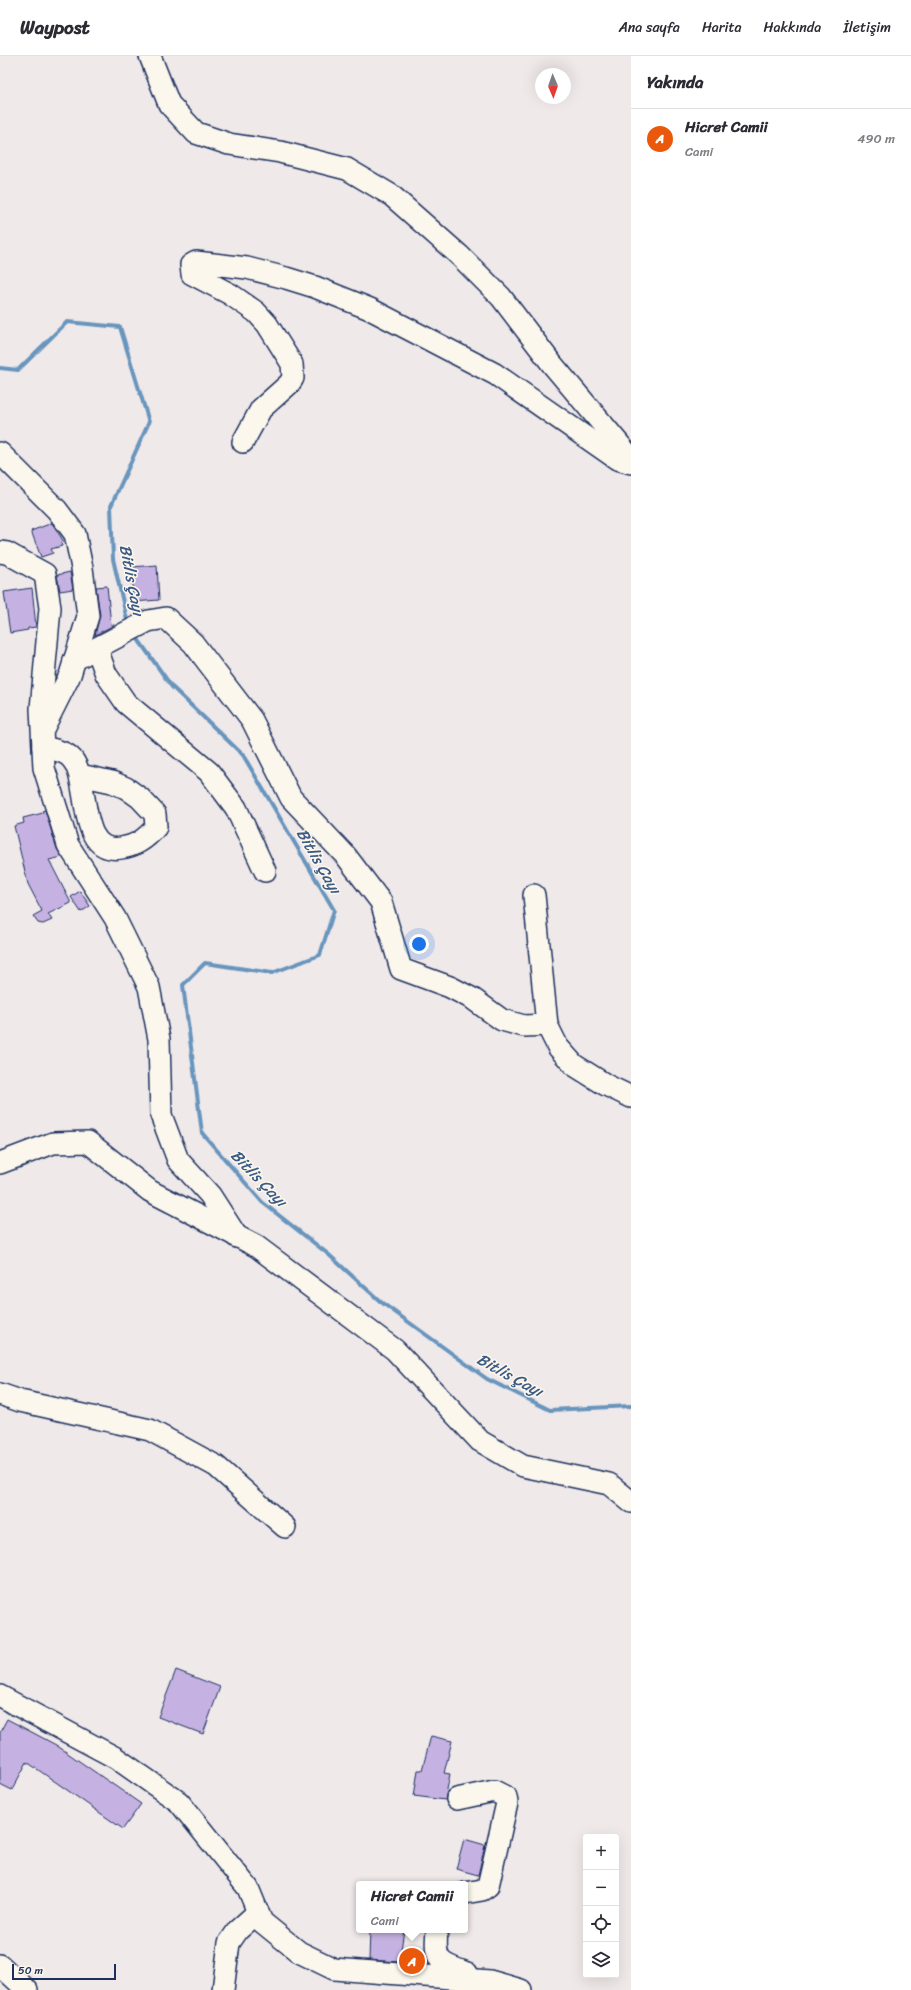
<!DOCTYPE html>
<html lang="tr">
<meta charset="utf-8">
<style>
:root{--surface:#fff;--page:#f2f2f3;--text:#2b2b33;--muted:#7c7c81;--line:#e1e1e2;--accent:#ea580c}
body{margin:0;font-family:Sriracha,sans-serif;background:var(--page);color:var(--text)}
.controls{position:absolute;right:12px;bottom:12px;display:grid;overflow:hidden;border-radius:4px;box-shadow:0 4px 16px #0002}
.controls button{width:36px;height:36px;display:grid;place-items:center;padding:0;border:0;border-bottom:1px solid var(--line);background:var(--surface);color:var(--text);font:20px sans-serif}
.compass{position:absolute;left:535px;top:12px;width:36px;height:36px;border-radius:50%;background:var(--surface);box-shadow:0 4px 16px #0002;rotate:178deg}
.scale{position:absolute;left:12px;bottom:10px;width:104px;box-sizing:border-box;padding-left:4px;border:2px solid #1b2f5e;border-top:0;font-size:11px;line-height:14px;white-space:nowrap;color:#1b2f5e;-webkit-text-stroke:3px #fbf7ec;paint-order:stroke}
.you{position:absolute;left:419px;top:888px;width:14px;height:14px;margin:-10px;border:3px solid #fff;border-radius:50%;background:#1a73e8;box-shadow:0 0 0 6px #1a73e833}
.badge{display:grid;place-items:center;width:26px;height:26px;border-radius:50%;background:var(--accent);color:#fff;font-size:13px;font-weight:700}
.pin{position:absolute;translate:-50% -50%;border:2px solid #fff;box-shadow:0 1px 4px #0006}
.popup{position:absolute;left:356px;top:1825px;width:112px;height:52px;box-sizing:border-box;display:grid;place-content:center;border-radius:4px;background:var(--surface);filter:drop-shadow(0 1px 3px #0005);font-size:13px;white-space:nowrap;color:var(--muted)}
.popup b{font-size:15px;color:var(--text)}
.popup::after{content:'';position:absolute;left:50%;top:100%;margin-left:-8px;border:8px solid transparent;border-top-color:var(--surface)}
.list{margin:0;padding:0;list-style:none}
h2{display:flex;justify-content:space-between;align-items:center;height:52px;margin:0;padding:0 16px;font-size:17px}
h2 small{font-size:13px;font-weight:400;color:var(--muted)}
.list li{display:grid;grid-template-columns:26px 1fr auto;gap:12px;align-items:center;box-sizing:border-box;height:60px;padding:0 16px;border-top:1px solid var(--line)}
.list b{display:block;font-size:15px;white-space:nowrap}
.list p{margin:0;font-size:13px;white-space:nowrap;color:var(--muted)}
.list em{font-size:13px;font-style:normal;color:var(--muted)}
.icon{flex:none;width:22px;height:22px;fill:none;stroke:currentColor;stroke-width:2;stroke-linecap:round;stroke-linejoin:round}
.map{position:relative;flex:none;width:631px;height:1934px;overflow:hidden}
header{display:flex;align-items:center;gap:24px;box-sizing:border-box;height:56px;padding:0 20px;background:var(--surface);border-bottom:1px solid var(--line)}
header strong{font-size:19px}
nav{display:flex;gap:22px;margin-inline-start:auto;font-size:14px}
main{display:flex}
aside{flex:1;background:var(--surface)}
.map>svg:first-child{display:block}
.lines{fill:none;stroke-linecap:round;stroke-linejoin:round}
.stream{stroke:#6895bd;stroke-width:4}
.building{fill:#c6b2e2;stroke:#1b2f5e}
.minor-casing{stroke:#1b2f5e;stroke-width:24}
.minor{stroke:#fbf7ec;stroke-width:21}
.labels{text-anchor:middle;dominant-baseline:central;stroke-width:3;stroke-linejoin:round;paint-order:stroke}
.water-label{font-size:16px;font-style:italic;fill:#3b5a86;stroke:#fbf7ec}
</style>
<header>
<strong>Waypost</strong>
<nav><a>Ana sayfa</a><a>Harita</a><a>Hakkında</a><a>İletişim</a></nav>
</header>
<main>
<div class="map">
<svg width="631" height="1934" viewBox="0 0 631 1934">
<rect width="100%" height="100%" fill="#f0e9ea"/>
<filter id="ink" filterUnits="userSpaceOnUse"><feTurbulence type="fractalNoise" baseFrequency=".025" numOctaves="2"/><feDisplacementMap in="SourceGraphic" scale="8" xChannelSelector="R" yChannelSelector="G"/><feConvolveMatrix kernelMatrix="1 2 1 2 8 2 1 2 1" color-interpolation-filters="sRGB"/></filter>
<g filter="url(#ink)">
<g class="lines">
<g class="stream">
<path d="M0 312 18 314 67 266 120 271 149 366 111 450 113 503 128 568"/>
<path d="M135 579 172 631 243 699 334 854 320 899 272 917 205 907 183 929 202 1077 262 1146 328 1198 381 1246 487 1323 550 1354 631 1350"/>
</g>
</g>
<g class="building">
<path d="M52 467 64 486 61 487 62 490 51 493 53 497 41 501 31 475Z"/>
<path d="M157 509 159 544 133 546 131 511Z"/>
<path d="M70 516 73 533 60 535 57 519Z"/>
<path d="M107 530 111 569H114L95 579 100 559 96 531Z"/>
<path d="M32 532 36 571 28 572V574L10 577 4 536Z"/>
<path d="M45 754 57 793 62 801 49 804 71 847 48 858 52 864 43 868 38 867 33 860 42 855 28 828 14 770 24 767 23 762 43 757 42 755Z"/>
<path d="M80 835 90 850 81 856 71 841Z"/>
<path d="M176 1614 220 1631 203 1678 158 1661Z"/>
<path d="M7 1663 56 1689 141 1748 123 1773 27 1706 12 1734 0 1728V1676Z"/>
<path d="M431 1680 452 1685 444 1717 450 1718 445 1744 414 1740 418 1714H422Z"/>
<path d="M464 1783 485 1789 478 1819 456 1813Z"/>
<path d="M370 1874H404L401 1894 425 1897 428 1908 369 1904Z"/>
</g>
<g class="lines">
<g class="minor-casing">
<g id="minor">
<path d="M150 0 169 48 196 77 229 88 280 96 347 113 391 139 459 199 501 241 552 308 631 402"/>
<path d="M243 386 261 353 289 328 293 322 292 308 267 268 256 256 230 238 192 218 191 209 196 206 247 212 286 222 315 231 370 253 495 318 617 403 631 407"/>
<path d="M0 397 57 454 75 478 82 512 88 560 70 619 43 673"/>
<path d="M0 496 7 497 45 518 50 552 41 653 44 712 68 789 115 862 149 931 159 983 161 1059 178 1104 210 1139 237 1181"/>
<path d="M97 593 106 618 126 647 209 716 236 752 265 815"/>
<path d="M74 604 148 565 166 562 193 587 252 664 291 742 346 800 381 846 401 913 450 931 473 943 502 964 524 970 547 969"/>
<path d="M43 691C51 693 63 695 69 700 93 719 74 799 121 792 136 790 146 783 156 771L155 758 140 742 126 732 112 726 80 719"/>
<path d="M534 839 547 969 558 991 574 1009 606 1029 631 1041"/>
<path d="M0 1107 53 1087 88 1086 150 1135 256 1190 395 1294 480 1385 523 1410 609 1428 631 1446"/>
<path d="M0 1338 20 1345 150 1374 216 1410 285 1471"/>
<path d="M0 1640 116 1702 179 1746 248 1832 262 1866 299 1896 334 1913 490 1925 521 1934"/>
<path d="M457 1743 494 1735 506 1741 507 1747 488 1830 482 1834 465 1837"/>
<path d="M437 1874C434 1906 439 1907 467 1917"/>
<path d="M0 1909 27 1934"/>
<path d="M223 1934 229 1887 238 1874 258 1856"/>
</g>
</g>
<use href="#minor" class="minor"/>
</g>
</g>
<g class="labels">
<g class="water-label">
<text transform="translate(132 524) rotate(79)">Bitlis Çayı</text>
<text transform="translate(319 805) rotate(60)">Bitlis Çayı</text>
<text transform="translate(259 1122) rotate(46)">Bitlis Çayı</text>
<text transform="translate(510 1319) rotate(29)">Bitlis Çayı</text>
</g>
</g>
</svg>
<div class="controls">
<button>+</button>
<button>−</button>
<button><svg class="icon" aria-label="locate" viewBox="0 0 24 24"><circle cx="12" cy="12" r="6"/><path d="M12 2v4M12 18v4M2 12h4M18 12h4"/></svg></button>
<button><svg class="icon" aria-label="layers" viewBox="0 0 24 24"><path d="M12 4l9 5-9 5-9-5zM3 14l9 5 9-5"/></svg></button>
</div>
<svg class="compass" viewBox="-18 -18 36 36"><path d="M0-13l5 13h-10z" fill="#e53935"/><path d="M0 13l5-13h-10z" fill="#7c7c81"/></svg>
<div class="scale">50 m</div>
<div class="you"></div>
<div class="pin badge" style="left:412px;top:1905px">A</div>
<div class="popup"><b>Hicret Camii</b>Cami</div>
</div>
<aside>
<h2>Yakında<small></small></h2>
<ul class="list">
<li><span class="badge">A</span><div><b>Hicret Camii</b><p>Cami</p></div><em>490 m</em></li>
</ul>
</aside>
</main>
